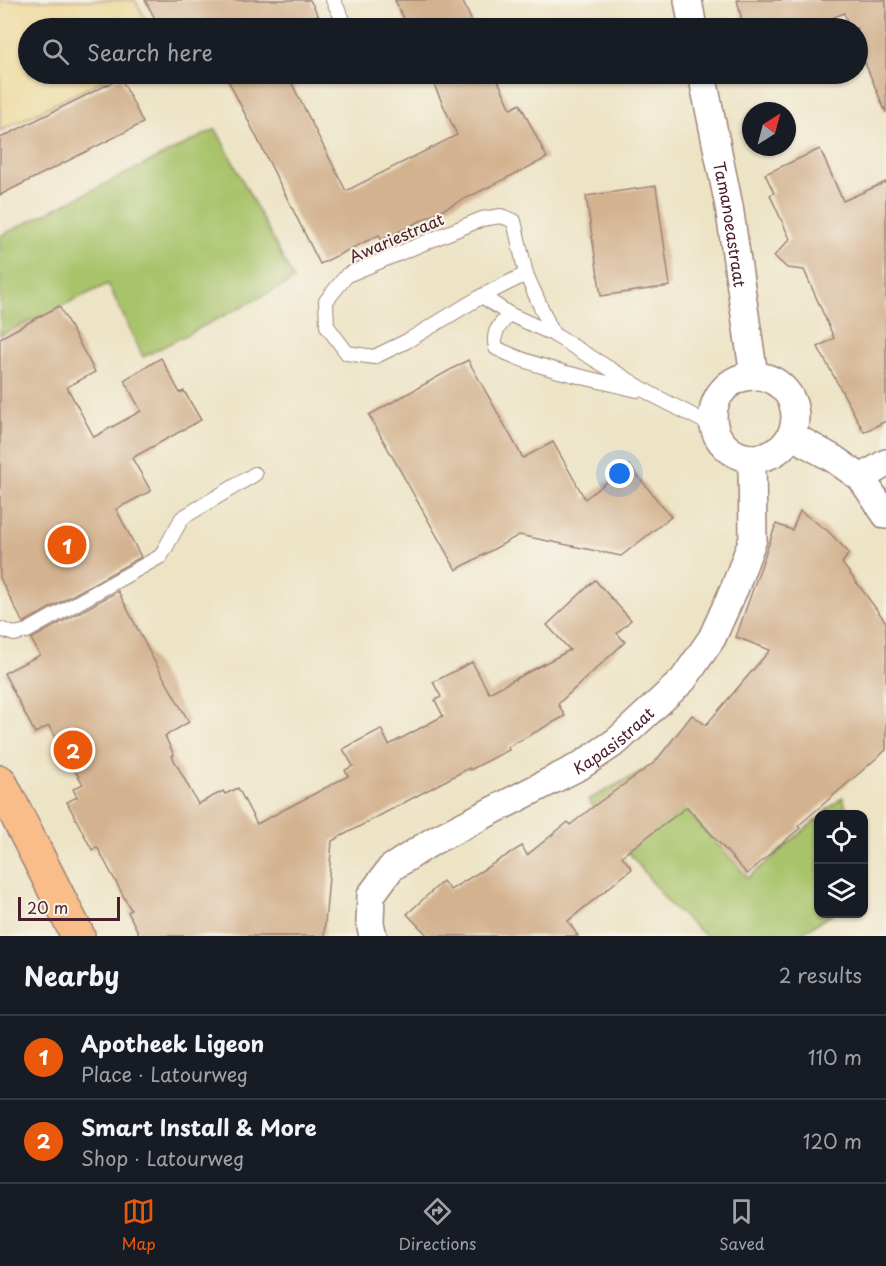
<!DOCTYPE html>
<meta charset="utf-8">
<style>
:root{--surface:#171b24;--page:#242831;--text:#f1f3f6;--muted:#9ea1a6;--line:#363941;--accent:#ea580c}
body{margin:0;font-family:"Playpen Sans",sans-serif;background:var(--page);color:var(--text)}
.controls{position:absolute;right:18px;bottom:18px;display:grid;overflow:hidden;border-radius:12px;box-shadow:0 2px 4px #0004}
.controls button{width:54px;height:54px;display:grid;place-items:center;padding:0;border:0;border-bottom:2px solid var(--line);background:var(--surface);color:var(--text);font:30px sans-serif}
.compass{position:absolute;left:742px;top:102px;width:54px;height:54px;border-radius:50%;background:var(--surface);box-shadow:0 2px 4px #0004;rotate:36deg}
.scale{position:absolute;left:18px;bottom:15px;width:102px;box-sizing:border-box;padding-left:6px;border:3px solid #4a1f2b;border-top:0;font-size:16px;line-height:21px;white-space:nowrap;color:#4a1f2b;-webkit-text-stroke:4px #f7f3e8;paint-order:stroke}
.you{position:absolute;left:620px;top:474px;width:21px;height:21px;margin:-15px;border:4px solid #fff;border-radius:50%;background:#1a73e8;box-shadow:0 0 0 9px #1a73e833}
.badge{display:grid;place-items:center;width:39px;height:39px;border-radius:50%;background:var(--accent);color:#fff;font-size:20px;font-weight:700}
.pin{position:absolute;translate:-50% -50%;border:3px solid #fff;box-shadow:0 2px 6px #0006}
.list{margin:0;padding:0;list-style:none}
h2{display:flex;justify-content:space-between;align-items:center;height:78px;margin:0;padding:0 24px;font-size:26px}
h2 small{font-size:20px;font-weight:400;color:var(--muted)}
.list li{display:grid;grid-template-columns:39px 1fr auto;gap:18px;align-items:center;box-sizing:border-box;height:84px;padding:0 24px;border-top:2px solid var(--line)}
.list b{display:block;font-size:22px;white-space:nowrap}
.list p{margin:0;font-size:20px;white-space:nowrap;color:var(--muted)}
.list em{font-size:20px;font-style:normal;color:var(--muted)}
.icon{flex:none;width:33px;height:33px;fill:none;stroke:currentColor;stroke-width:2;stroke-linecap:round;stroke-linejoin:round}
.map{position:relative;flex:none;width:886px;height:936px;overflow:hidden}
.search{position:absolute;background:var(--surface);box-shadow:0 2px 4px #0004;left:18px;right:18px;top:18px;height:66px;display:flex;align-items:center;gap:15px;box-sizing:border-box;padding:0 21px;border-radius:33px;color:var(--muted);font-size:22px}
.sheet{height:246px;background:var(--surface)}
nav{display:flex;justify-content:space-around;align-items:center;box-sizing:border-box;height:84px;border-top:2px solid var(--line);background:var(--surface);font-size:16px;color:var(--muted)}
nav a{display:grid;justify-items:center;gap:3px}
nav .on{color:var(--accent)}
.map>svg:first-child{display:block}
.green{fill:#a8c36a;stroke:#79714a;stroke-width:1.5}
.sand{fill:#eeda9e;stroke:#9c7c64;stroke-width:1.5}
.building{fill:#d3b290}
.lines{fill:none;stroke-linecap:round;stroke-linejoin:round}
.service-casing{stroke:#9c8278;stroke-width:16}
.minor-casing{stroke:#9c8278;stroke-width:30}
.primary-casing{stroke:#9c8278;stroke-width:36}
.service{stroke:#fff;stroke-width:14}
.minor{stroke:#fff;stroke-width:27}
.primary{stroke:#f8bd89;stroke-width:33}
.labels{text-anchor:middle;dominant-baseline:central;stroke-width:4.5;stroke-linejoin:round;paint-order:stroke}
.street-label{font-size:16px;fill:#4a1f2b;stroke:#f7f3e8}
</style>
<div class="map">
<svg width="886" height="936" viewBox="0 0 886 936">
<rect width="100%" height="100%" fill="#f7f3e8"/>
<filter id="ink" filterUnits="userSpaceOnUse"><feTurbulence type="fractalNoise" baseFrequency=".0167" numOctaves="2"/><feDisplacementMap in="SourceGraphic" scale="12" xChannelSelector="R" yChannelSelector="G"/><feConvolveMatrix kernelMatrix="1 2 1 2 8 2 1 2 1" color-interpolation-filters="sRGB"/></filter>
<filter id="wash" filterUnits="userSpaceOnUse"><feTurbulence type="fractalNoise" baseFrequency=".008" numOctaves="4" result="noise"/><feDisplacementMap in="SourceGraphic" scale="24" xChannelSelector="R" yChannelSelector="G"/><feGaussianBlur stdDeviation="1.35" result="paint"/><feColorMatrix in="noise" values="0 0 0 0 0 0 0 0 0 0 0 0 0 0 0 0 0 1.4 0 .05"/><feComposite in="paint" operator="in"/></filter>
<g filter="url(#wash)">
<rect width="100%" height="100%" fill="#ede4c6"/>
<g class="green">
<path d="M216 129 294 280 143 357 108 284 0 335V236Z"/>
<path d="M648 768 748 878 818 818V914H833L796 936H706L670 905 588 800Z"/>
<path d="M843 797 848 814H822Z"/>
</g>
<path class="sand" d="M0 0H135L150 28H28V74H116L0 131Z"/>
<g id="blocks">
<g class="building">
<path d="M145 0H310L325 28H160Z"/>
<path d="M395 0H462L475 28H408Z"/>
<path d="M737 0H886V113L858 46V28H850L844 13 807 28H744Z"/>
<path d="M225 74H287L346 191 457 135 429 74H495L511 109 520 104 547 158 382 240 379 235 320 264Z"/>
<path d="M121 78 143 123 0 195V138Z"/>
<path d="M820 149 843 201 886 182V421L864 432 818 347 834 338 804 270 787 268 774 256 790 239 770 195 774 193 765 174Z"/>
<path d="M656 186 670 286 601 296 586 196Z"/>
<path d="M59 306 95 372 67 387 94 437 141 411 124 380 161 358 180 393 184 391 201 420 132 458 151 491 116 509 141 557 23 623 0 578V338Z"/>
<path d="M468 360 523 458 553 442 585 499 629 465 671 517 621 556 519 535 456 570 369 415Z"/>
<path d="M800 511 828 531 849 553 842 563 886 622V750L798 826 800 828 747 874 687 807 622 856 632 869 568 921 578 936H428L407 914 443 881 450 890 522 846 527 855 568 822 570 825 598 803 655 762 692 715 706 725 770 650 736 637 776 524 792 530Z"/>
<path d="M595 580 631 620 617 633 625 642 558 704 565 716 508 747 509 750 470 770 469 768 332 841 324 936H140L128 912 131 910 97 847 92 850 67 802 77 797 73 789 83 784 49 726 35 733 4 673 40 655 31 639 118 591 152 657 189 722 165 736 174 755 172 756 198 804 223 791 225 794 238 788 257 824 348 776 345 770 353 766 343 749 381 729 389 745 443 716 435 700 441 697 433 682 472 662 489 693 570 650 547 625Z"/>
</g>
</g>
</g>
<g filter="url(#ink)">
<use href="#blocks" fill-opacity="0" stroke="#9c8278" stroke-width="1.5"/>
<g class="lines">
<g class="service-casing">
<g id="service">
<path d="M333 0 347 28"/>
<path d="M482 296 526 274"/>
<path d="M509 314C499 327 492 331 496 348 540 370 590 378 637 390"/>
<path d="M553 334 526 274 514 221 501 216 482 219 347 275 326 301 327 326 347 353 374 357 407 341 482 296 509 314 553 334 651 394 713 426"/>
<path d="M0 629 14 634 27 631 161 556 182 518 255 474"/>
</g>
</g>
<g class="minor-casing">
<g id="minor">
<path d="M688 0 693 28"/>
<path id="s1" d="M702 74 729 206 754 376"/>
<circle cx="754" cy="417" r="41"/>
<path d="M791 435 834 459 861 478 886 515"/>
<path d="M861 478 886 463"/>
<path id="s2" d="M373 936 370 923 371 895 391 868 433 841 580 766 617 741 683 680 712 638 735 587 753 539 752 458"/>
</g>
</g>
<g class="primary-casing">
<path id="primary" d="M0 782 78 936"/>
</g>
<use href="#service" class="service"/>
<use href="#minor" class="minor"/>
<use href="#primary" class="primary"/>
</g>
</g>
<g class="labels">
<g class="street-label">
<text stroke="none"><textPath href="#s1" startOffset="153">Tamanoeastraat</textPath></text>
<text transform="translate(396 237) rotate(-23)">Awariestraat</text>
<text stroke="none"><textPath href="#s2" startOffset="332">Kapasistraat</textPath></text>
</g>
</g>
</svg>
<div class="controls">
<button><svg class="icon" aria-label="locate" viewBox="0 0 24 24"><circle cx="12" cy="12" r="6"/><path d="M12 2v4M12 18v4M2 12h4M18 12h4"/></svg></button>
<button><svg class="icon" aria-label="layers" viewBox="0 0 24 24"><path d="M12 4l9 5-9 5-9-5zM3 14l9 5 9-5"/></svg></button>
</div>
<svg class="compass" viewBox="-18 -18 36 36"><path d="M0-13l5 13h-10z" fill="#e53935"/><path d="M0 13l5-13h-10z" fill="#9ea1a6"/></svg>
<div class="scale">20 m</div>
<div class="you"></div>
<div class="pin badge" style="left:67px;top:545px">1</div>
<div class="pin badge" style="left:73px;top:750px">2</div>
<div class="search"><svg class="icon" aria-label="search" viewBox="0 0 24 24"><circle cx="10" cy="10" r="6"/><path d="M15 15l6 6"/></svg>Search here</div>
</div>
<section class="sheet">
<h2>Nearby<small>2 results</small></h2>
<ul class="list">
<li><span class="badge">1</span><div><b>Apotheek Ligeon</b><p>Place · Latourweg</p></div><em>110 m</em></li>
<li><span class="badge">2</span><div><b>Smart Install &amp; More</b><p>Shop · Latourweg</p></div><em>120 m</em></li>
</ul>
</section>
<nav>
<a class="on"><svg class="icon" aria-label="map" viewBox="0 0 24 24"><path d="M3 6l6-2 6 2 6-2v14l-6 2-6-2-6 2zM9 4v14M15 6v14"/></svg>Map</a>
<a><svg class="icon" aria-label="directions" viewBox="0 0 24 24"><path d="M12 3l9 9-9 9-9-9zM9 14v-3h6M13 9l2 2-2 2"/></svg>Directions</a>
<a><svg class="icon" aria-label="saved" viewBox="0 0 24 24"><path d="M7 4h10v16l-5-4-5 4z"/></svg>Saved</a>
</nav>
